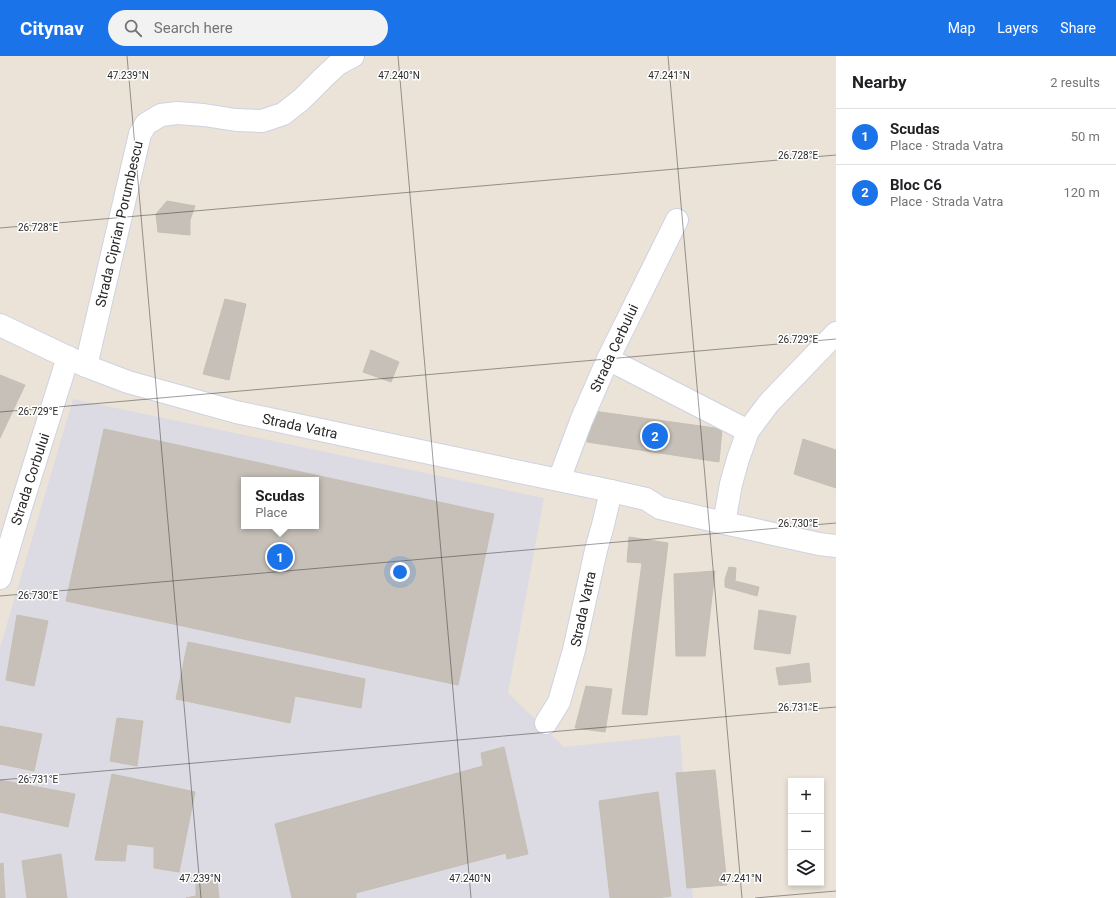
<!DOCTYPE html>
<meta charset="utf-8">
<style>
:root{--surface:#fff;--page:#f2f2f2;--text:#202124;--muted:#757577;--line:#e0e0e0;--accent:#1a73e8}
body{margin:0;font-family:Roboto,sans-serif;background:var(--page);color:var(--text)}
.controls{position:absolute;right:12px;bottom:12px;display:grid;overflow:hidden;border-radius:0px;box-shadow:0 2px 6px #0003}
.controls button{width:36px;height:36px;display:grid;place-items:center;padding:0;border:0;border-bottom:1px solid var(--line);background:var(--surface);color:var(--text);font:20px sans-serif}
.you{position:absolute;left:400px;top:516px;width:14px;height:14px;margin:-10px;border:3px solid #fff;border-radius:50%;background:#1a73e8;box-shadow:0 0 0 6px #1a73e833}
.badge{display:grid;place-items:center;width:26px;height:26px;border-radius:50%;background:var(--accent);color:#fff;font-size:13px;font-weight:700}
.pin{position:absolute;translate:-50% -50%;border:2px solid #fff;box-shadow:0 1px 4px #0006}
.popup{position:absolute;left:241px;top:421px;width:78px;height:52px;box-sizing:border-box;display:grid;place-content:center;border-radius:0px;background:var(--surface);filter:drop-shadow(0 1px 3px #0005);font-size:13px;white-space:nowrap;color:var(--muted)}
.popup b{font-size:15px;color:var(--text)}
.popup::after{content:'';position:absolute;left:50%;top:100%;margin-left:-8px;border:8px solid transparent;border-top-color:var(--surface)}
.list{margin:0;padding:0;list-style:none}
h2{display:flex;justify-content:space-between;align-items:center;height:52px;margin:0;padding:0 16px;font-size:17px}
h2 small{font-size:13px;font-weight:400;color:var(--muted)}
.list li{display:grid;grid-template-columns:26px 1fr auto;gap:12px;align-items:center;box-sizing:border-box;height:56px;padding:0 16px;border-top:1px solid var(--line)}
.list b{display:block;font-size:15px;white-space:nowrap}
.list p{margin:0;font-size:13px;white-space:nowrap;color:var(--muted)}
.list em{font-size:13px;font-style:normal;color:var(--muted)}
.icon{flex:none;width:22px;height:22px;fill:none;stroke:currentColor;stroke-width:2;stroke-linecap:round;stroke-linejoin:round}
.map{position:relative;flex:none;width:836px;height:842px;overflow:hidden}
header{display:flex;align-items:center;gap:24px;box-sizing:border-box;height:56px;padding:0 20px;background:var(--accent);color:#fff}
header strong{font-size:19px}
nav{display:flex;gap:22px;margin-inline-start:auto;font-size:14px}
.search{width:280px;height:36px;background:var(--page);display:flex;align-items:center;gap:10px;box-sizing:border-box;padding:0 14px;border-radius:22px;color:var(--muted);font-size:15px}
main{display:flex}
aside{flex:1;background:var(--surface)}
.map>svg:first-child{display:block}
.industrial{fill:#dcdae3;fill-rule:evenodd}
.building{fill:#c6c0b8;stroke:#c6bfb2;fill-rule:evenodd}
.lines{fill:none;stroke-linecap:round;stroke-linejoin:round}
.minor-casing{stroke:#ced2e2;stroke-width:24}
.minor{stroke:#fff;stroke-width:22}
.ticks{fill:none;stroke:#282828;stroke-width:1;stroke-opacity:0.45}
.labels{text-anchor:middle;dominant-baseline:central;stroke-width:3;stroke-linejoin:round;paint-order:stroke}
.street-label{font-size:14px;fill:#282828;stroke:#fff}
.ticks-label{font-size:10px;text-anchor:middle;fill:#282828;stroke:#fff;stroke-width:3;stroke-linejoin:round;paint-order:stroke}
</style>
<header>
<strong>Citynav</strong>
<div class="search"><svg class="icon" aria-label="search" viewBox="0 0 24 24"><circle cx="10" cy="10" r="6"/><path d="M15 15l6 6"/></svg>Search here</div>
<nav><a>Map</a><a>Layers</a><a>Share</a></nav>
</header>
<main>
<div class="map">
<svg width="836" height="842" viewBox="0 0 836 842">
<rect width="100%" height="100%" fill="#ebe3d8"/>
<path class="industrial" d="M73 343 544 442 508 637 564 691 680 679 693 842H0V592ZM244 424H316V470H244Z"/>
<g class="building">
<path d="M167 145 195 150 190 164V179L158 176 156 158Z"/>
<path d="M225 243 246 248 229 324 203 318Z"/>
<path d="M371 294 399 306 391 326 363 316Z"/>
<path d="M0 319 25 329 0 382Z"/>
<path d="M593 355 722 373 719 406 587 386Z"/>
<path d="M104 373 494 458 458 629 66 545ZM244 424H316V470H244Z"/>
<path d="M803 383 836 394V432L794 418Z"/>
<path d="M629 481 668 487 647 659 622 658 642 507 627 506Z"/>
<path d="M729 511 736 512 735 525 759 531 757 540 725 531V523Z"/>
<path d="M715 515 705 600H676L674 518Z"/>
<path d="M759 554 796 560 790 598 754 593Z"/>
<path d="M17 559 48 565 34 630 6 624Z"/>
<path d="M188 586 365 623 361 652 295 640 290 667 176 643Z"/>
<path d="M809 607 811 626 779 629 776 612Z"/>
<path d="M586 630 612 633 605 676 575 672Z"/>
<path d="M117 662 143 665 137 710 110 705Z"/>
<path d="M0 670 42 678 34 715 0 708Z"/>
<path d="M504 691 528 798 507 803 506 797 356 837V842H292L275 768 483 710 481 697Z"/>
<path d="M715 714 727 829 687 832 676 717Z"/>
<path d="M112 718 195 736 179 816 154 812V791L127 788 125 805 95 804Z"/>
<path d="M0 724 75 738 68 771 0 756Z"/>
<path d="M658 736 671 840 658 842H610L599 745Z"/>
<path d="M61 798 67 842H27L22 805Z"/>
<path d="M3 807 5 842H0V808Z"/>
<path d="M217 824 219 842H186L196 840V828Z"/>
</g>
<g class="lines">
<g class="minor-casing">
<g id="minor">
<path d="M0 269 86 310 128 326 236 356 377 386 611 435 646 443 660 452 724 467 819 488 836 490"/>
<path d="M608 303 748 375"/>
<path d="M86 310 140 78 146 68 161 59 177 57 204 59 236 64 262 65 283 58 301 44 323 22 338 8 353 0"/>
<path d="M559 424 581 365 608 303 677 164"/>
<path d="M724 467 731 428 738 403 748 375 768 348 836 277"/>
<path d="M0 522 21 451 68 301"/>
<path d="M546 667 559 646 574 594 596 494 603 469 611 435"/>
</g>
</g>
<use href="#minor" class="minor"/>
</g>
<path class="ticks" d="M127 0 201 842M398 0 471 842M668 0 742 842M0 172 836 99M0 356 836 283M0 540 836 467M0 724 836 651M755 842 836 835"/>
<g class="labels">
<g class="street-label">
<text transform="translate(119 168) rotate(-77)">Strada Ciprian Porumbescu</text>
<text transform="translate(614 292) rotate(-65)">Strada Cerbului</text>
<text transform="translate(300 370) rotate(12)">Strada Vatra</text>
<text transform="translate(30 423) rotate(-72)">Strada Corbului</text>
<text transform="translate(583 553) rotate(-78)">Strada Vatra</text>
</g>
</g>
<g class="ticks-label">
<text x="128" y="23">47.239°N</text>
<text x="399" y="23">47.240°N</text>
<text x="669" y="23">47.241°N</text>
<text x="798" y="103">26.728°E</text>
<text x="38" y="175">26.728°E</text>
<text x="798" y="287">26.729°E</text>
<text x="38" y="359">26.729°E</text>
<text x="798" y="471">26.730°E</text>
<text x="38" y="543">26.730°E</text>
<text x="798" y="655">26.731°E</text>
<text x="38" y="727">26.731°E</text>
<text x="200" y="826">47.239°N</text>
<text x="470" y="826">47.240°N</text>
<text x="741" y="826">47.241°N</text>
</g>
</svg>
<div class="controls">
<button>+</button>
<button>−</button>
<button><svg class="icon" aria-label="layers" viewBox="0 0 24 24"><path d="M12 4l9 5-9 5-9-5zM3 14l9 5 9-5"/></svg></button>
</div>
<div class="you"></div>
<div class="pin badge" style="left:280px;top:501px">1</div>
<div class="popup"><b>Scudas</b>Place</div>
<div class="pin badge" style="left:655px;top:380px">2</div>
</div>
<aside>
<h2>Nearby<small>2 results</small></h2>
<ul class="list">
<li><span class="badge">1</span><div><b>Scudas</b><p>Place · Strada Vatra</p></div><em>50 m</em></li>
<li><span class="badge">2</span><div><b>Bloc C6</b><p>Place · Strada Vatra</p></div><em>120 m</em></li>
</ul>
</aside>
</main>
